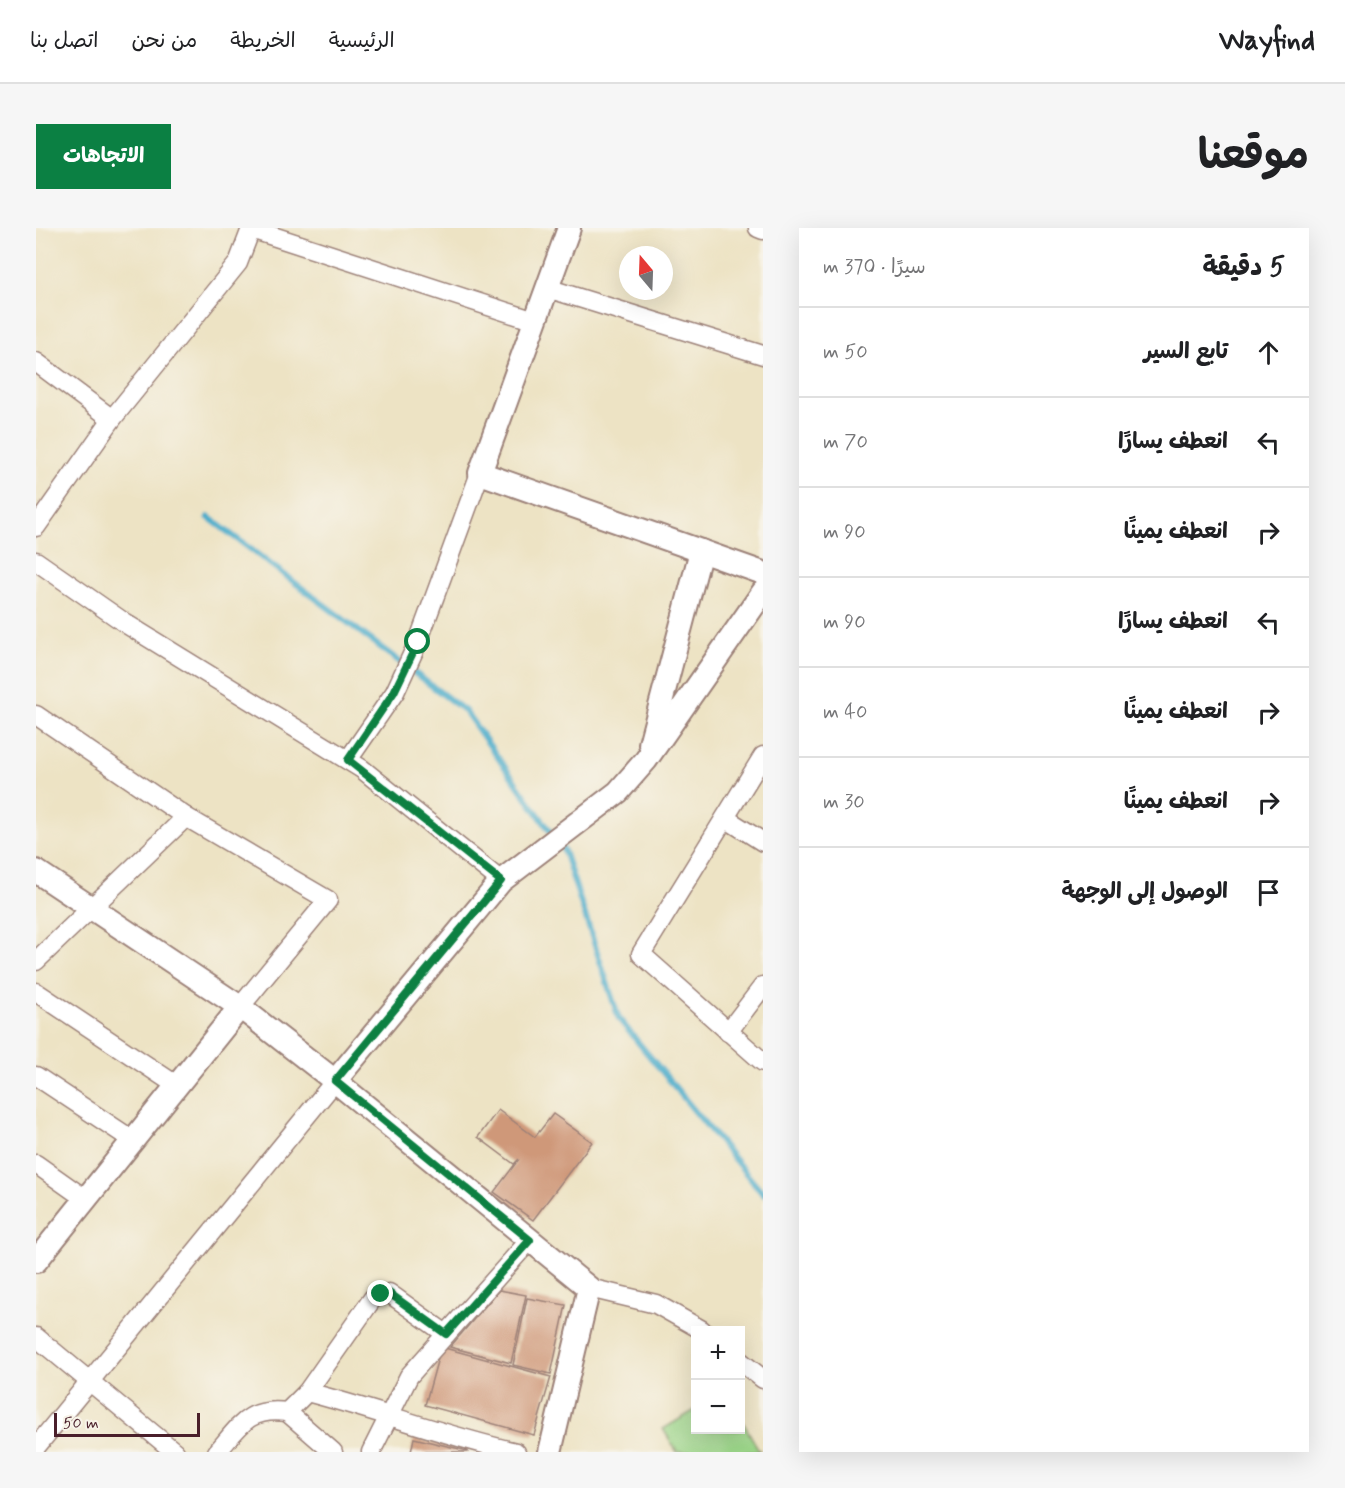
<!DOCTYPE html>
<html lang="ar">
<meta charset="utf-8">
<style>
:root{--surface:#fff;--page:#f6f6f6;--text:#202124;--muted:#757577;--line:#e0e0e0;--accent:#0b8043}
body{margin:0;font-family:Mynerve,"Playpen Sans Arabic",sans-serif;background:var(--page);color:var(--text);direction:rtl}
.controls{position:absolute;right:18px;bottom:18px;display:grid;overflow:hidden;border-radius:0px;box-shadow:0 6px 24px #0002}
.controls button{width:54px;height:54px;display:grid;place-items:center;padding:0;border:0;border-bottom:2px solid var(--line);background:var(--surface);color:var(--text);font:30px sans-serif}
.compass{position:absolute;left:583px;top:18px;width:54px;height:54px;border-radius:50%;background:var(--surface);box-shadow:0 6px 24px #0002;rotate:341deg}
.scale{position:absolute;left:18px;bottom:15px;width:146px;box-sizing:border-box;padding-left:6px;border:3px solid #4a1f2b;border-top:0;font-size:16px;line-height:21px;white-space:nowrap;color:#4a1f2b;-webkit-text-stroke:4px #f7f3e8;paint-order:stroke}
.stop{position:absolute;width:18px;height:18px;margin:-14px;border:4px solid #0b8043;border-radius:50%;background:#fff}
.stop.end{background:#0b8043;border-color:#fff;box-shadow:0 2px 6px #0008}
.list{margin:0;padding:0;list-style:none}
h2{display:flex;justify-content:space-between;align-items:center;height:78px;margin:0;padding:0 24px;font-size:26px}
h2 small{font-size:20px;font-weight:400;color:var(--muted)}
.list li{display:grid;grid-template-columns:39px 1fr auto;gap:18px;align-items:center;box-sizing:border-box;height:90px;padding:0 24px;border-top:2px solid var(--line)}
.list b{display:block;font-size:22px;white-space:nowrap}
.list em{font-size:20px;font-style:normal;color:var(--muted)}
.icon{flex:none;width:33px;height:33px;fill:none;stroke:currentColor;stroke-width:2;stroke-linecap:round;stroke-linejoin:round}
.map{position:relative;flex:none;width:727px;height:1224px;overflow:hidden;direction:ltr;border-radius:0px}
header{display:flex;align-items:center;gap:36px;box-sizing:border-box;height:84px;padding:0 30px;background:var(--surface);border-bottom:2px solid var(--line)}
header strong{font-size:28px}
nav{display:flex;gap:33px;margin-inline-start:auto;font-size:21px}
.intro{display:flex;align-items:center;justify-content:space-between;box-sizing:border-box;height:144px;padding:0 36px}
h1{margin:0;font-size:42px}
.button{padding:15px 27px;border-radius:0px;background:var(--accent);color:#fff;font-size:21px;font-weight:700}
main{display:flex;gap:36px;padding:0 36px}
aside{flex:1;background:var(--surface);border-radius:0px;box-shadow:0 6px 24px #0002}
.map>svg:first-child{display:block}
.green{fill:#9bd589;stroke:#727a5a;stroke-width:1.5}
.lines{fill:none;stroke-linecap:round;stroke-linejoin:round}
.stream{stroke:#4aacca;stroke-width:6}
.building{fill:#cf9879}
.minor-casing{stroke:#9c8178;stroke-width:21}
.tertiary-casing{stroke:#9c8178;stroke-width:26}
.minor{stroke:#fff;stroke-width:18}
.tertiary{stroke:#fff;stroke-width:22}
.route{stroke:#0b8043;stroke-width:8}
</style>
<header>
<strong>Wayfind</strong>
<nav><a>الرئيسية</a><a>الخريطة</a><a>من نحن</a><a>اتصل بنا</a></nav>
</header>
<div class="intro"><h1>موقعنا</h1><a class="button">الاتجاهات</a></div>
<main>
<aside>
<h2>5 دقيقة<small>سيرًا · 370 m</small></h2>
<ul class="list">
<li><svg class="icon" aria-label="ahead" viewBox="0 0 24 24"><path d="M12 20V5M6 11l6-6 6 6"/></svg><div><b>تابع السير</b></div><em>50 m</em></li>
<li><svg class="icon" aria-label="left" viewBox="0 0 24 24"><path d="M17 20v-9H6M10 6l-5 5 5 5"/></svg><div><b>انعطف يسارًا</b></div><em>70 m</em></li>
<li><svg class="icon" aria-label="right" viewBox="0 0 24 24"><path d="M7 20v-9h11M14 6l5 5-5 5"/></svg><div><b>انعطف يمينًا</b></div><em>90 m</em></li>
<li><svg class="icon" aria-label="left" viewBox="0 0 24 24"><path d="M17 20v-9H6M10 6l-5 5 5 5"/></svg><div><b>انعطف يسارًا</b></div><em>90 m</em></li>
<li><svg class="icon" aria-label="right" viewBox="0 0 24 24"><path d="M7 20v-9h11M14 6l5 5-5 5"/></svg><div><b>انعطف يمينًا</b></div><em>40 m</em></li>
<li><svg class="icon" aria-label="right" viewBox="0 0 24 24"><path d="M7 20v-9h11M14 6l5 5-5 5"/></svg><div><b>انعطف يمينًا</b></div><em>30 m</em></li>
<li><svg class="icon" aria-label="arrive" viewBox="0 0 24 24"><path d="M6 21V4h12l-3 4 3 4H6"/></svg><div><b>الوصول إلى الوجهة</b></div></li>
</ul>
</aside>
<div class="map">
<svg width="727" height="1224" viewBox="0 0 727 1224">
<rect width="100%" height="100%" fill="#f7f3e8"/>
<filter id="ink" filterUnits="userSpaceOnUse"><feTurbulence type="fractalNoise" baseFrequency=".0167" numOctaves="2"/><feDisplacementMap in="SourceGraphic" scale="12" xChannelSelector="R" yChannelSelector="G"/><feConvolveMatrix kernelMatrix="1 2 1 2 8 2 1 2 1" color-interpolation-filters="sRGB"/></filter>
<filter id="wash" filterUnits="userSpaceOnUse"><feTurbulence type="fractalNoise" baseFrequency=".008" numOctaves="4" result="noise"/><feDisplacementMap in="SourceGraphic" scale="24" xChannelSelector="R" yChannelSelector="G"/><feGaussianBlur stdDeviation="1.35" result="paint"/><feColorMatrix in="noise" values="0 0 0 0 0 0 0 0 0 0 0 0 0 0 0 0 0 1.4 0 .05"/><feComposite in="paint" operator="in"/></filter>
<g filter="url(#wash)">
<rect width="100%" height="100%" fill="#ede3c4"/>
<path class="green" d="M659 1182 660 1202H704L705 1191 724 1224H641L627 1201Z"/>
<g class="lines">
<g class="stream">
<path d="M172 289 429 483 517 607"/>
<path d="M523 615 528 623 583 791 727 966"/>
</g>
</g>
<g id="blocks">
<g class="building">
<path d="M462 882 499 909 517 886 556 914 497 992 458 964 483 931 478 936 442 909Z"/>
<path d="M463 1062 490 1067 475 1135 414 1119Z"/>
<path d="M491 1070 530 1077 515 1146 477 1137Z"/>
<path d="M405 1119 515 1149 498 1207 389 1177Z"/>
<path d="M378 1210 432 1223V1224H375Z"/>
</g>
</g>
</g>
<g filter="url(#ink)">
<use href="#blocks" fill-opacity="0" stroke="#9c8178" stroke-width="1.5"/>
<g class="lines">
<g class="minor-casing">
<g id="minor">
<path d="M722 0 727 2"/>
<path d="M511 60 727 127"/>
<path d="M0 134 76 191"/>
<path d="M0 299 76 191 202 35 215 1 499 93"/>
<path d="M0 333 92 397 326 541 465 653"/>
<path d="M0 487 150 589 292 672 204 779"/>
<path d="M727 528 605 726 727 834"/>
<path d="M312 532 359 464 382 414 444 245"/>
<path d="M689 590 727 614"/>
<path d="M0 733 150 589"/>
<path d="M0 764 140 857"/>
<path d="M692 804 727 758"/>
<path d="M0 848 95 911"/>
<path d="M0 936 48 970"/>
<path d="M553 1060 620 1076 666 1102"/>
<path d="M0 1109 139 1224"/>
<path d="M704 1133 727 1151"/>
<path d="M271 1164C341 1182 409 1208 480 1224"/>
<path d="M251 1184 297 1224"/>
<path d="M0 1219 299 853"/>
<path d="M181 1224C204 1198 212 1179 251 1184L271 1164 337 1070 353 1065 410 1106"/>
<path d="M335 1224 373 1148 494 1012"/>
</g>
</g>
<g class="tertiary-casing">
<g id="tertiary">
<path d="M533 0 444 245 727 345"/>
<path d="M614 516 665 323"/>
<path d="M0 643 204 779 299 853 553 1060 514 1224"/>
<path d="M299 853 465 653 582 564 610 532 727 364"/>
<path d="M0 1033 204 779"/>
</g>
</g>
<use href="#minor" class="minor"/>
<use href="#tertiary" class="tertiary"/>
</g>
</g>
<g class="lines" filter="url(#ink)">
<path class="route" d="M345 1066 353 1065 410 1106 494 1012 299 853 465 653 312 532 358 464 382 414"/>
</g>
</svg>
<div class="controls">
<button>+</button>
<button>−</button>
</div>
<svg class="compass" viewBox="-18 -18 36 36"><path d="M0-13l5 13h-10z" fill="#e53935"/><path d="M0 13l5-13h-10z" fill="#757577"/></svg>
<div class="scale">50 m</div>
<div class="stop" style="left:382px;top:414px"></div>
<div class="stop end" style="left:345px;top:1066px"></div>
</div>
</main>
